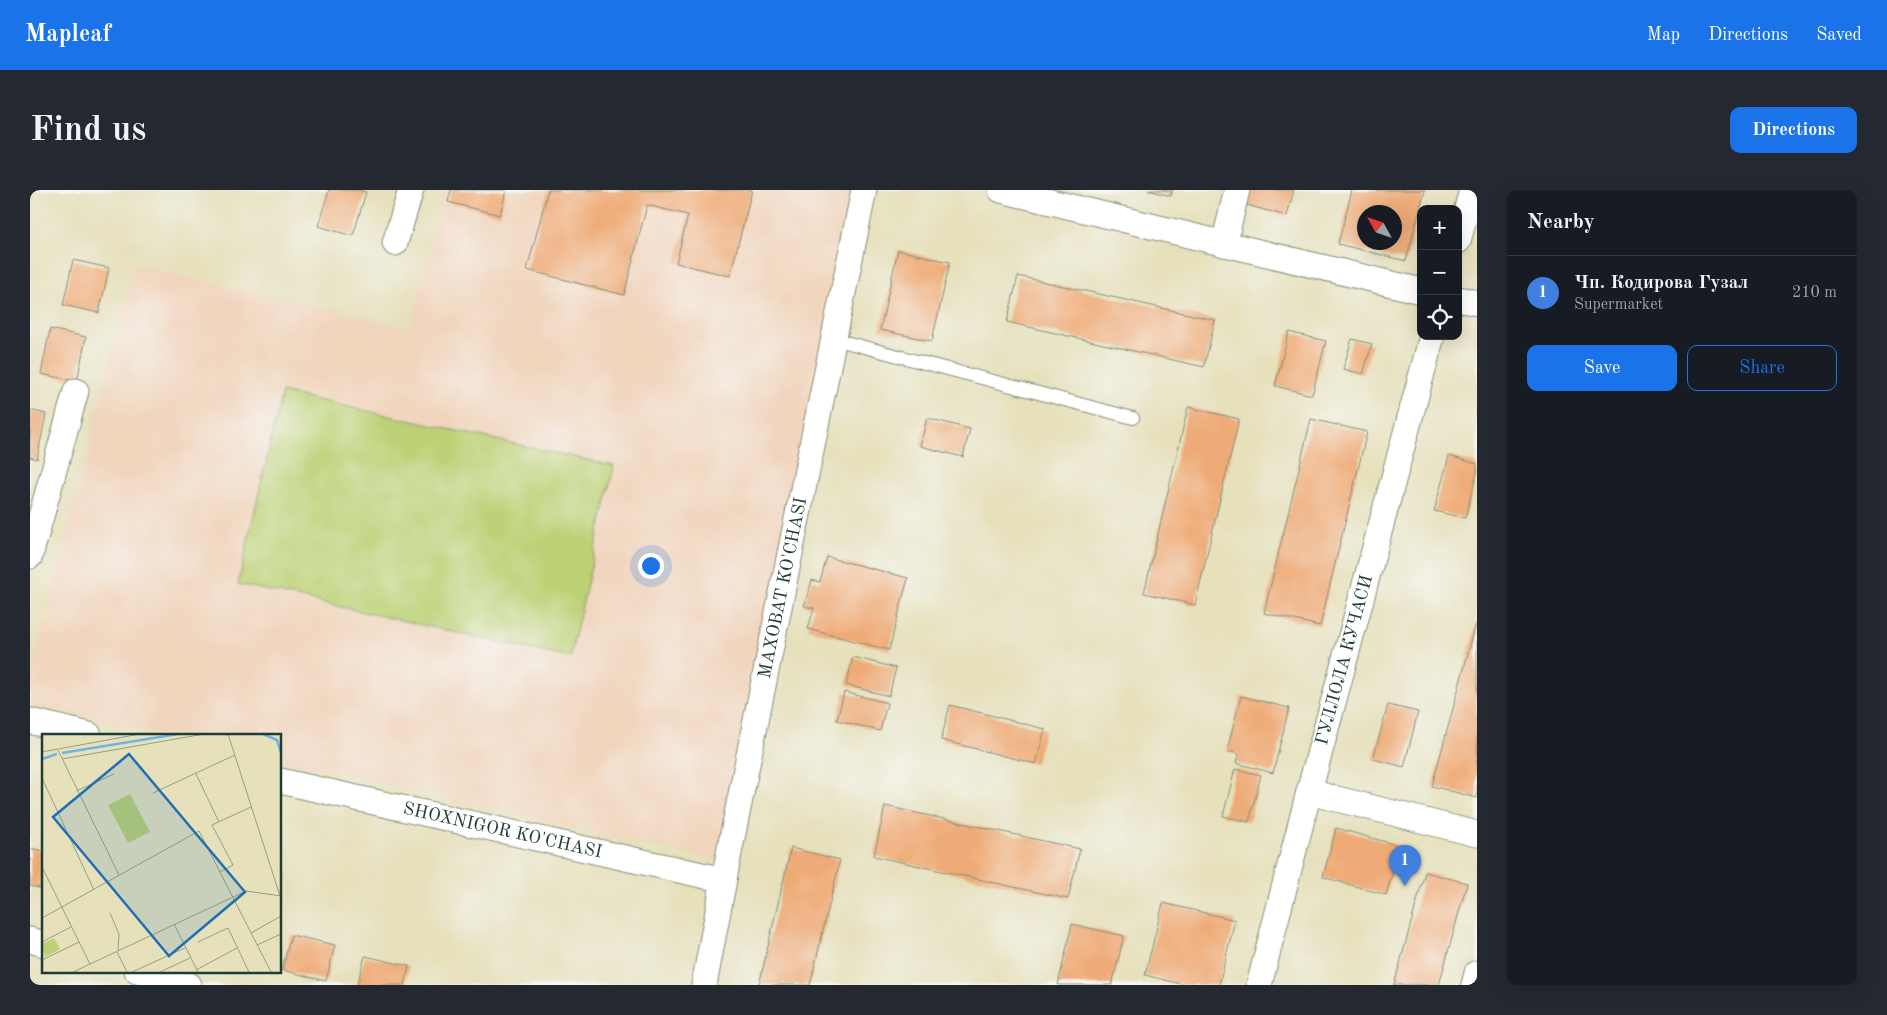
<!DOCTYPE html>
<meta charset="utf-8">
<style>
:root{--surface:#171b24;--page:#242831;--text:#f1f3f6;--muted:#9ea1a6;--line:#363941;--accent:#1a73e8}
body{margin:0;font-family:"Old Standard TT",serif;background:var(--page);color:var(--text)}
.controls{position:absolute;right:15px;top:15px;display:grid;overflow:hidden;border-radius:10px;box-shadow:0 5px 20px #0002}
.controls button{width:45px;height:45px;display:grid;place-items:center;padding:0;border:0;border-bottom:1px solid var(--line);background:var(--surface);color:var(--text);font:25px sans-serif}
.compass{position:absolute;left:1327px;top:15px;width:45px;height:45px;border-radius:50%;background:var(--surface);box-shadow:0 5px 20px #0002;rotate:310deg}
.you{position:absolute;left:620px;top:375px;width:18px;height:18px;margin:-12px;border:4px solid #fff;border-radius:50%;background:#1a73e8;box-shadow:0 0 0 8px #1a73e833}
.badge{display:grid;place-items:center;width:32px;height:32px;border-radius:50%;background:var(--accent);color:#fff;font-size:16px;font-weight:700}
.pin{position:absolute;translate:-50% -41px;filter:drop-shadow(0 1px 2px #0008)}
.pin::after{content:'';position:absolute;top:26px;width:18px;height:15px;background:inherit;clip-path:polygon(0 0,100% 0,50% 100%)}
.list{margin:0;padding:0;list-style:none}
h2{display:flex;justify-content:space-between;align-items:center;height:65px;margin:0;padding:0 20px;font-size:21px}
h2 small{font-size:16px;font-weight:400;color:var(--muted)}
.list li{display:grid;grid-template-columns:32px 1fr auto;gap:15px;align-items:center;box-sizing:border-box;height:75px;padding:0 20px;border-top:1px solid var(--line)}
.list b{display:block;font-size:19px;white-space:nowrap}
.list p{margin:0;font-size:16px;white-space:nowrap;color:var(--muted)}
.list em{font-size:16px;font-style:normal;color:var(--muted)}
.actions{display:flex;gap:10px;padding:15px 20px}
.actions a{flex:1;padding:11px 0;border:1px solid var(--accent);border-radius:10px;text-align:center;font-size:18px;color:var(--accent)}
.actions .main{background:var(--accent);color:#fff}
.icon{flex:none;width:28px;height:28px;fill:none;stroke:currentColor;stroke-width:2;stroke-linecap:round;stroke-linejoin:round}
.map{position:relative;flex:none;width:1447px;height:795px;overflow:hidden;border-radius:10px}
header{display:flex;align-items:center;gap:30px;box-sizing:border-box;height:70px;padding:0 25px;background:var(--accent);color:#fff}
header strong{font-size:24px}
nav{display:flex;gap:28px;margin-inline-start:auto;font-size:18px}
.intro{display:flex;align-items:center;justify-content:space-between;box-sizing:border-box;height:120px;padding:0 30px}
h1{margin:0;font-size:35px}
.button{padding:12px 22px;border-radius:10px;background:var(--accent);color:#fff;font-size:18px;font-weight:700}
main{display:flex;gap:30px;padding:0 30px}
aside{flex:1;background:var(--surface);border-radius:10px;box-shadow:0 5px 20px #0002}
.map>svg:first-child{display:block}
.built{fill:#f1d5bd}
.grass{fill:#bcd174;stroke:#6e8754}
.building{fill:#efab77;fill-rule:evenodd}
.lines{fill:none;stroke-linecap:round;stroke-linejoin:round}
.lane-casing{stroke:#828e78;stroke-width:14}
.street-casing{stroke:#828e78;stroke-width:27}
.lane{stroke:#fff;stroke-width:12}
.street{stroke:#fff;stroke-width:25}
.labels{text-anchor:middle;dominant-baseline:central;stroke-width:4;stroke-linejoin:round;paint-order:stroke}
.street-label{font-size:18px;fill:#1f3d34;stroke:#f6f6f2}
.inset-river{fill:none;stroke:#71b3e6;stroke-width:2.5}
.inset-road{fill:none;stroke:#969f85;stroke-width:1}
.view{fill:#1f6fb2;fill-opacity:0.15;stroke:#1f6fb2;stroke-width:2.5}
.inset-edge{fill:none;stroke:#1f3d34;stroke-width:2.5}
</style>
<header>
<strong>Mapleaf</strong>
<nav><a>Map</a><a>Directions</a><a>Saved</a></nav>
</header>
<div class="intro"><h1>Find us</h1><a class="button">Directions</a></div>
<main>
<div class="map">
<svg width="1447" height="795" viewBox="0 0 1447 795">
<rect width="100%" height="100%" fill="#f6f6f2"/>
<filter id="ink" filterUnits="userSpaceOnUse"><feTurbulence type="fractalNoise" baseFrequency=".02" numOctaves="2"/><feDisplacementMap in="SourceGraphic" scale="10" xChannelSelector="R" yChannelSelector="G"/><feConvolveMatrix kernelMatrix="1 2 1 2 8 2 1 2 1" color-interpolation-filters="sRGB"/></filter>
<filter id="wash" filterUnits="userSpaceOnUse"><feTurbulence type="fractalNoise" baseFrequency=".0096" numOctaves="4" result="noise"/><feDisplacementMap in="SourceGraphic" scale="20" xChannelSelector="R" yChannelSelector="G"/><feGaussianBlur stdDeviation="1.12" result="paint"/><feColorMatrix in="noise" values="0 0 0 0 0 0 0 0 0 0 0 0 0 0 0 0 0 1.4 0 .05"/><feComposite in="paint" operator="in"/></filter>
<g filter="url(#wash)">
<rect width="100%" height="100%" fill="#e6e0bb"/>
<path class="built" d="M413 0H826L690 671 250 571V545H133L0 515V489L104 75 380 138Z"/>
<path class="grass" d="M252 202 584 276 540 468 208 394Z"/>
<g id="blocks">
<g class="building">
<path d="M299 0H327L336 2 323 46 288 36Z"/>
<path d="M421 0H476L470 25 418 12Z"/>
<path d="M518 0H722L700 86 646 73 658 25 617 15 594 105 497 80Z"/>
<path d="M1118 0H1142L1141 6Z"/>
<path d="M1208 0H1264L1257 26 1205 12Z"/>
<path d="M1322 0H1395L1376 71 1308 54ZM1334 22H1364V52H1334Z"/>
<path d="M868 60 920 72 902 151 850 140Z"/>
<path d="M43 70 79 78 69 123 33 115Z"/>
<path d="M988 86 1185 130 1174 177 977 132Z"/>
<path d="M20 139 56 147 47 191 11 184Z"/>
<path d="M1259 142 1296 151 1282 205 1245 196Z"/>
<path d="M1322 149 1342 154 1333 184 1313 179Z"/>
<path d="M1158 217 1209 229 1165 415 1114 403Z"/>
<path d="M0 220 16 224 7 269 0 267Z"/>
<path d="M897 228 940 239 933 267 890 256Z"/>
<path d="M1281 229 1337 242 1290 436 1234 423Z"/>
<path d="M1419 266 1447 274V283L1435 328 1404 321Z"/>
<path d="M797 367 878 388 859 460 778 439 784 418 774 416 782 390 790 392Z"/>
<path d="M1446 434H1447V608L1402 596Z"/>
<path d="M823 467 866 478 859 506 816 495Z"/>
<path d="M814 502 857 513 850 541 807 530Z"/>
<path d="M1211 506 1259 518 1243 583 1206 573 1209 564 1197 561Z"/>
<path d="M920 515 1015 539 1006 574 911 550Z"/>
<path d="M1358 515 1388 522 1374 577 1343 569Z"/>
<path d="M1205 579 1231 585 1219 632 1193 626Z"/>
<path d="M855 616 1050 659 1038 709 844 666Z"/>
<path d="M1306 638 1370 656 1356 705 1293 687Z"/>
<path d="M0 658 14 661V699L0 696Z"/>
<path d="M761 658 810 670 780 795H729Z"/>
<path d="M1395 682 1437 693 1409 795H1364Z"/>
<path d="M1133 713 1205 730 1189 795H1155L1115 785Z"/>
<path d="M1042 734 1094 746 1082 795H1028Z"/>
<path d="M261 745 305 755 296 791 252 780Z"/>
<path d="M335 766 379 776 375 795H327Z"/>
</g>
</g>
</g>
<g filter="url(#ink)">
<use href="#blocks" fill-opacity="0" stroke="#828e78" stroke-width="1"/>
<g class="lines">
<g class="lane-casing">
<path id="lane" d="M804 149 1103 228"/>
</g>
<g class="street-casing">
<g id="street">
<path d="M971 0 1391 101"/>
<path d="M1428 51 1442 0"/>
<path d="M365 53 381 0"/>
<path d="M1194 54 1207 0"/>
<path d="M1428 109 1447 113"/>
<path d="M0 366 46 201"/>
<path d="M0 531 59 545"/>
<path id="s1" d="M250 591 694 690"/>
<path d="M1279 602 1447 644"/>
<path d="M0 750 14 754"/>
<path d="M107 781 159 795"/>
<path id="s2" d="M674 795 699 663 834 0"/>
<path id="s3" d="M1229 795 1279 602 1402 146"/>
<path d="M1444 795 1447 783"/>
</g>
</g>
<use href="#lane" class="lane"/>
<use href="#street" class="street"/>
</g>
</g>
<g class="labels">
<g class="street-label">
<text stroke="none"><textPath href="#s2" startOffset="405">MAXOBAT KO'CHASI</textPath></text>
<text stroke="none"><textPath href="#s3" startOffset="336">ГУЛЛОЛА КУЧАСИ</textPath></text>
<text stroke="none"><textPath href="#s1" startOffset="228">SHOXNIGOR KO'CHASI</textPath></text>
</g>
</g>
<g transform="translate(12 544)">
<rect width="239" height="239" fill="#e6e0bb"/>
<path d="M88 60 108 98 86 109 66 71Z" fill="#bcd174"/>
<path d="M12 204 18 215 3 223 0 210Z" fill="#bcd174"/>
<path class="inset-river" d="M221 0 235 6 239 19M20 19 136 0M0 25 15 20"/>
<path class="inset-road" d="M186 0 238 162M16 16 77 141M0 18 98 0M20 25 162 0M154 40 177 88M0 44 52 156M34 57 72 40M111 59 193 21M0 133 48 230M178 138 191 131 170 91 209 73M68 179 77 200 76 217M0 184 157 97 229 238M132 190 156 238M209 199 239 182M0 208 29 193M156 208 186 194 207 238M215 211 239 200M75 218 85 238M0 226 37 208M154 236 195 214M31 238 204 157 239 162M90 238 143 214M118 238 148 224"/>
<path class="view" d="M87 20 203 158 127 222 11 83Z"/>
<rect width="239" height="239" class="inset-edge"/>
</g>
</svg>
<div class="controls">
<button>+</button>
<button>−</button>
<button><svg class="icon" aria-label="locate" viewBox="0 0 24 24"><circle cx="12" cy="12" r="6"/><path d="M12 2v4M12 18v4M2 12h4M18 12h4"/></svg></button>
</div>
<svg class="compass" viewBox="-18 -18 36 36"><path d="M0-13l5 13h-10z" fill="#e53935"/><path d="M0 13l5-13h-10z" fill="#9ea1a6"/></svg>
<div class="you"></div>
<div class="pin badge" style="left:1375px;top:696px;background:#3f7fe0">1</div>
</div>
<aside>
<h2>Nearby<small></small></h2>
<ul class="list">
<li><span class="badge" style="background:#3f7fe0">1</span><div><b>Чп. Кодирова Гузал</b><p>Supermarket</p></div><em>210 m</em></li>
</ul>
<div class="actions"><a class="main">Save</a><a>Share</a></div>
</aside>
</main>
